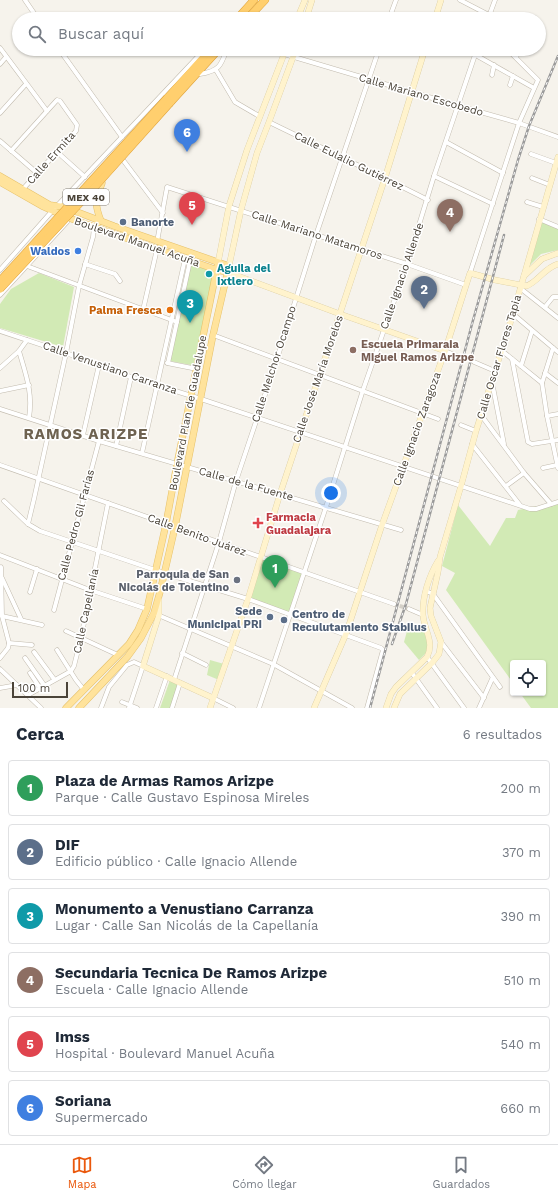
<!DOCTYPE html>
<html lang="es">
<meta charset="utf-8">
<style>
:root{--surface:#fff;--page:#f6f6f7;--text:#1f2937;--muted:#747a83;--line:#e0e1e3;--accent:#ea580c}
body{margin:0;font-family:"Work Sans",sans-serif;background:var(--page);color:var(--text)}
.controls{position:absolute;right:12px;bottom:12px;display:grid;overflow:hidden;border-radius:4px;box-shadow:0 1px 3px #0004}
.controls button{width:36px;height:36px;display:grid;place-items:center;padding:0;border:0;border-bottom:1px solid var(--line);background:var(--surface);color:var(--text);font:20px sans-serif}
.scale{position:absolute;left:12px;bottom:10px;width:56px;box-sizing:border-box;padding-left:4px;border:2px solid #4b4439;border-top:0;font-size:11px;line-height:14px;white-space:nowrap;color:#4b4439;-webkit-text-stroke:3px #fff;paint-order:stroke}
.you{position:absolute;left:331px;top:493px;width:14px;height:14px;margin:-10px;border:3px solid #fff;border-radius:50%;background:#1a73e8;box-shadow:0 0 0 6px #1a73e833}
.badge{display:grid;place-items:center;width:26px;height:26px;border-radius:50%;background:var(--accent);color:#fff;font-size:13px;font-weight:700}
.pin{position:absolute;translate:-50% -33px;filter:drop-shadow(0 1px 2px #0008)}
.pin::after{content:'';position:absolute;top:21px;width:14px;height:12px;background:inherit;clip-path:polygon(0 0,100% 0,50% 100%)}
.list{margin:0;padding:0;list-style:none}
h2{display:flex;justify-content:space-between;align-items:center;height:52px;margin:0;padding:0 16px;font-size:17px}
h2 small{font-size:13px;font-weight:400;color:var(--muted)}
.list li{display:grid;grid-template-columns:26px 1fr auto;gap:12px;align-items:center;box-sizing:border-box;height:56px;margin:0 8px 8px;padding:0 8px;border:1px solid var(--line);border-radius:4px}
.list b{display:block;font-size:15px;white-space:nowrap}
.list p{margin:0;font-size:13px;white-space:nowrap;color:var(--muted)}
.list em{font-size:13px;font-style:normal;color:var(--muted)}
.icon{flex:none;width:22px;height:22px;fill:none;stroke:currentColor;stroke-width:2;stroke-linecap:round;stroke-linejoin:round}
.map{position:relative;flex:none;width:558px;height:708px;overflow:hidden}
.search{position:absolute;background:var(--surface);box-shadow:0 1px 3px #0004;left:12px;right:12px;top:12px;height:44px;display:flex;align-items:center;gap:10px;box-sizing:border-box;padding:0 14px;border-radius:22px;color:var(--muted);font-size:15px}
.sheet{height:436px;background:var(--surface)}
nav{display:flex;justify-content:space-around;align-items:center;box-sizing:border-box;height:56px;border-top:1px solid var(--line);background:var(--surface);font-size:11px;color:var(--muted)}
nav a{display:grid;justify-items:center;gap:2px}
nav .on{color:var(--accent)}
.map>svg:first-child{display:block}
.green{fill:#d2eab5}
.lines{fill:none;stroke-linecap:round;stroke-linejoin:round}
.street-tunnel{stroke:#d4d0c8;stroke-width:4;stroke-dasharray:4 2;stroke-linecap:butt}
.street-casing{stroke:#c2bbae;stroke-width:5}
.secondary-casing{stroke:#d6c79b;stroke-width:6}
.primary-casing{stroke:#e6c16a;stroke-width:7}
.highway-casing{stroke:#e0a43c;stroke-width:8}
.street{stroke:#fff;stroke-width:4}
.secondary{stroke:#fff3cd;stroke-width:5.5}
.primary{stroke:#ffe39c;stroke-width:6}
.highway{stroke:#ffcf6e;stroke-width:7}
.rail-casing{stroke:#9a9a9a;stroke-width:2.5}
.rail{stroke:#fff;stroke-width:1;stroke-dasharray:3;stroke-linecap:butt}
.highway-bridge-casing{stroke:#e0a43c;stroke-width:8;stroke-linecap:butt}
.highway-bridge{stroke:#ffcf6e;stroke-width:7}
.service-dot{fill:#5c6f8a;stroke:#fff;stroke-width:1.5}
.shop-dot{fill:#3f7fe0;stroke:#fff;stroke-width:1.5}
.culture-dot{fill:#0f9aa8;stroke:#fff;stroke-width:1.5}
.food-dot{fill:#e8710a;stroke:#fff;stroke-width:1.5}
.education-dot{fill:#8d6e63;stroke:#fff;stroke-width:1.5}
.health-dot{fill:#e0444e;stroke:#fff;stroke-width:1.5}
.worship-dot{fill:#6b7280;stroke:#fff;stroke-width:1.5}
.labels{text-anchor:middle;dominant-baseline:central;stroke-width:3;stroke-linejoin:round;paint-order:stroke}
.shield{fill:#fff;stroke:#817c74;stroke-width:1}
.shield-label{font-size:10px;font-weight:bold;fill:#4b4439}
.street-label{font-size:11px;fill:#4b4439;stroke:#fff}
.service-label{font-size:11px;font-weight:bold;fill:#4e5e75;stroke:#fff;text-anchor:start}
.shop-label{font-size:11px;font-weight:bold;fill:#366cbe;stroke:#fff;text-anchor:end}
.culture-label{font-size:11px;font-weight:bold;fill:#0d838f;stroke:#fff;text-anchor:start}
.food-label{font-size:11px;font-weight:bold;fill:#c56008;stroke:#fff;text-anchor:end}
.education-label{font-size:11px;font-weight:bold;fill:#785e54;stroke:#fff;text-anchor:start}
.health-label{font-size:11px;font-weight:bold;fill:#be3a42;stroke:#fff;text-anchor:start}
.worship-label{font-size:11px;font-weight:bold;fill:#5b616d;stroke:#fff;text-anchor:end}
.district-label{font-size:15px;font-weight:bold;letter-spacing:1px;fill:#6e6250;stroke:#fff}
</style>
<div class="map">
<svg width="558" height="708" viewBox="0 0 558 708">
<rect width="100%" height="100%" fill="#f6f3ec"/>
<g class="green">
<path d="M541 222 558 229V250L541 254 528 267Z"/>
<path d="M191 264 215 272 196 366 170 361Z"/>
<path d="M39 273 74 287 63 347 0 328V304L11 289Z"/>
<path d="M558 502V708H531L520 693H543V663H513V683L446 590 455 573 442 566 458 505 490 546 506 518H515L518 510Z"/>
<path d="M261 558 304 573 290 614 248 599Z"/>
<path d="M409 624 425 630 428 641V651L419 660 404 642Z"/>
<path d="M210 660 224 664 219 680 207 675Z"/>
<path d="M170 680 178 685 170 708H160Z"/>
</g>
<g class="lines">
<path class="street-tunnel" d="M394 604 409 609"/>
<g class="street-casing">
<g id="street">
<path d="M25 0 38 19"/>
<path d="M460 0 489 15"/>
<path d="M389 19 396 0"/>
<path d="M488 19 495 0"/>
<path d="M535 19V18"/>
<path d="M0 48 47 111"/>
<path d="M59 49 122 137"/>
<path d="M465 49 534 88"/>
<path d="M284 54 459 106 519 123 558 137"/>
<path d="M516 57 520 49"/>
<path d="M0 64 6 57"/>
<path d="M216 70 235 102 259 116"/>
<path d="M200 74C219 71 221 66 227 49"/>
<path d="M492 75 494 65"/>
<path d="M510 85 513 76"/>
<path d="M0 113 26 84"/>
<path d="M269 122C322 148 375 173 428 200"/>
<path d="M0 141 37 173"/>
<path d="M446 142 503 173"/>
<path d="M11 151 57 100 60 101 77 125 76 131 22 190"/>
<path d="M56 151 85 177"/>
<path d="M531 154 556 163"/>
<path d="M123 160 163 213"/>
<path d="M434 176 493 204"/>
<path d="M532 178 550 185"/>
<path d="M527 202 543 207"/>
<path d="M539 219 558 227"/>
<path d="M157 242 167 187 407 264 466 285"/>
<path d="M85 264 115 274 120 281"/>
<path d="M27 266 177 322"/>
<path d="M0 270 53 210 205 49"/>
<path d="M470 273 519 123 538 80 507 49"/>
<path d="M520 288 558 318"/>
<path d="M0 295 67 222"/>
<path d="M545 307 553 297H558"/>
<path d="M143 310 157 249"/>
<path d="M513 314 558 352"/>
<path d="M0 331 66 353 131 377 201 399 530 509H536L558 502"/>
<path d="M213 335 438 419"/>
<path d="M27 340 19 351C26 375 33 393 29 418"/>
<path d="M553 348 542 383 547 416 558 468"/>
<path d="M501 350 542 383"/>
<path d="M445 351 460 357"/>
<path d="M512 359 528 442 532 444 558 440"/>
<path d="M474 362 495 371"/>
<path d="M167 363 197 369"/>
<path d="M168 363 190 261"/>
<path d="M521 366 532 331"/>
<path d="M0 368 19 351"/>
<path d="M545 373 558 383"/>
<path d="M492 382 504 444"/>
<path d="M0 391 29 385"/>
<path d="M0 409 99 441 401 530"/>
<path d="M481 415 524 473 551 504"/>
<path d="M547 416 558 414"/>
<path d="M461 425 476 431"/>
<path d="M83 435 99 365"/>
<path d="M472 444 520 505"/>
<path d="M116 446 131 377"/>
<path d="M142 453 185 259"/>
<path d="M0 465 394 604"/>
<path d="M543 468 557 465"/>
<path d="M506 486 524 473"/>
<path d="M4 501 28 524 40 531 164 573 248 599 381 648 383 650 367 708"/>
<path d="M28 524 34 499 66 353 79 286 93 237 94 227"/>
<path d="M0 555 90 590 147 609"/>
<path d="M2 578 21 619"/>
<path d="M426 591 433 594 500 687"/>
<path d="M30 592 37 569"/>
<path d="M409 609 423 615"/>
<path d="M54 610 99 441"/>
<path d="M158 615 273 664 352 708"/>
<path d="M2 616 42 625"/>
<path d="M66 631 118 655"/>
<path d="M441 642 484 698"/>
<path d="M9 643 32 645"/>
<path d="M57 650 76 680 84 690"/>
<path d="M34 652 54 679"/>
<path d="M182 653 206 665"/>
<path d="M427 657 464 708"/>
<path d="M0 658 8 648 9 643 2 616 1 567"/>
<path d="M25 658 44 685"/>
<path d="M0 669 41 708"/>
<path d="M30 673 40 688"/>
<path d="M412 673 437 708"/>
<path d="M174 680 219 542 236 481 277 359 316 235 379 49"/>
<path d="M0 688 17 685"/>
<path d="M28 695 71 671 74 666 81 638 108 503"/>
<path d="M213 698 233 708"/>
<path d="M122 702 137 708"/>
<path d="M101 708 109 687 127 665 134 662 143 666 129 708"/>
<path d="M156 708 167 676"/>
<path d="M172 708 180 683"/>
<path d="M259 708 326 507 363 390 407 264 434 176 477 49"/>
<path d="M479 708 492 679"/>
</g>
</g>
<g class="secondary-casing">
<g id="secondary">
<path d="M297 19 305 0"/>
<path d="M306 19 312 0"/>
<path d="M435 19 441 0"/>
<path d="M218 263 229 206 247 150 286 49"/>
<path d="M229 266 241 210 257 153 269 122 296 49"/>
<path d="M227 272 340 314 445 351"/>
<path d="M524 276 542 259 558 253"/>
<path d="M159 600V615L143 666 213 698"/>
<path d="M210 708 248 599 280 494 385 178 425 49"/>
<path d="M314 708 346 634 382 525 445 351 470 273 495 280 526 286C537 283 544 268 558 264"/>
<path d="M386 708 391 694 396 687 427 657C435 642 424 630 423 615 422 597 429 576 438 561"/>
<path d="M394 708 400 694 432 663 439 654 441 642 431 616 430 608 438 572 440 557 461 486 476 431 513 314 558 157"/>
</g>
</g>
<g class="primary-casing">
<g id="primary">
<path d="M0 176 50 205 64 207 114 226 229 266 213 335 175 527 160 592 154 613 141 638 128 656 79 708"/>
<path d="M0 182 42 206 69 218 217 270 227 272"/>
<path d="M101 221C94 204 96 200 102 183"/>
<path d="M66 708 129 644 138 630 147 609 166 524 177 464 218 263"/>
</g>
</g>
<g class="highway-casing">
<g id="highway">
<path d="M237 19 254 0"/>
<path d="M247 19 265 0"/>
<path d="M167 98 211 49"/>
<path d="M170 103 219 49"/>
</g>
</g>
<use href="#street" class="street"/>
<use href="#secondary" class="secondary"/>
<use href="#primary" class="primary"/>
<use href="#highway" class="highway"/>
<g class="rail-casing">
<g id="rail">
<path d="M392 644 406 604 504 235"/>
<path d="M370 708 472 324 518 160 529 126 558 56"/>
</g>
</g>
<use href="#rail" class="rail"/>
<g class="highway-bridge-casing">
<g id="highway-bridge">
<path d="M0 281 167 98"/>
<path d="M0 289 92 190 170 103"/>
</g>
</g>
<use href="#highway-bridge" class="highway-bridge"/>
</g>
<g class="service-dot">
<circle cx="123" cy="222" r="4"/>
<circle cx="270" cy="617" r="4"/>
<circle cx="284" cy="620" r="4"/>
</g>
<circle class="shop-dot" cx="78" cy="251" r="4"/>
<circle class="culture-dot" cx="209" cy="274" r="4"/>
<circle class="food-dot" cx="170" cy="310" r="4"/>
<circle class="education-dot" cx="353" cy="350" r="4"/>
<path class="health-dot" d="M256 517h4v4h4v4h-4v4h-4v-4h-4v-4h4z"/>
<circle class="worship-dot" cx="237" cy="580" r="4"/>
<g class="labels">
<rect class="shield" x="63" y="189" width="46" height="16" rx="3"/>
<g class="shield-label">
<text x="86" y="197">MEX 40</text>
</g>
<g class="street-label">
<text transform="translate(421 95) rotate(16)">Calle Mariano Escobedo</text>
<text transform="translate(51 158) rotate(-48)">Calle Ermita</text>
<text transform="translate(349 161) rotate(26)">Calle Eulalio Gutiérrez</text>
<text transform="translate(317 235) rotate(18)">Calle Mariano Matamoros</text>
<text transform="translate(137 242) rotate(19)">Boulevard Manuel Acuña</text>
<text transform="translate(402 276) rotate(-71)">Calle Ignacio Allende</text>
<text transform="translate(499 357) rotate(-73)">Calle Oscar Flores Tapia</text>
<text transform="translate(274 364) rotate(-72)">Calle Melchor Ocampo</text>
<text transform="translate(110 368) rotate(19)">Calle Venustiano Carranza</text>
<text transform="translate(318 379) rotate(-71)">Calle José María Morelos</text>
<text transform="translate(188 413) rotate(-79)">Boulevard Plan de Guadalupe</text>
<text transform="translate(417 429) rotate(-70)">Calle Ignacio Zaragoza</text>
<text transform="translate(246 484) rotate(16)">Calle de la Fuente</text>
<text transform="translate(76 525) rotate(-75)">Calle Pedro Gil Farías</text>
<text transform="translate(197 535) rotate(20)">Calle Benito Juárez</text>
<text transform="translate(86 611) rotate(-78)">Calle Capellanía</text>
</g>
<g class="service-label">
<text x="131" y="222">Banorte</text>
<text x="262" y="611" text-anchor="end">Sede<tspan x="262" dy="13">Municipal PRI</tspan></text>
<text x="292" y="614">Centro de<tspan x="292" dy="13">Reculutamiento Stabilus</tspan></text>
</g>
<g class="shop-label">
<text x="70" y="251">Waldos</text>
</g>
<g class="culture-label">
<text x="217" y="268">Aguila del<tspan x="217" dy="13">Ixtlero</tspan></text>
</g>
<g class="food-label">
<text x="162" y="310">Palma Fresca</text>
</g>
<g class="education-label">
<text x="361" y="344">Escuela Primaraia<tspan x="361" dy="13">Miguel Ramos Arizpe</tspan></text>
</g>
<g class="health-label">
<text x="266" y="517">Farmacia<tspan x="266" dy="13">Guadalajara</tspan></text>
</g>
<g class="worship-label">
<text x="229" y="574">Parroquia de San<tspan x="229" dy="13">Nicolás de Tolentino</tspan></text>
</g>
<g class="district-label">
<text x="86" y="434">RAMOS ARIZPE</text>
</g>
</g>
</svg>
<div class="controls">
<button><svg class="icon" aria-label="locate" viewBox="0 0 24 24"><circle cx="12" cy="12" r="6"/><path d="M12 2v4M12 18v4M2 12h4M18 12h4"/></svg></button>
</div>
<div class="scale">100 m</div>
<div class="you"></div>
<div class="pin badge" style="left:275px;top:588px;background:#2e9e5b">1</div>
<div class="pin badge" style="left:424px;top:309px;background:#5c6f8a">2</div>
<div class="pin badge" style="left:190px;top:323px;background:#0f9aa8">3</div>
<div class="pin badge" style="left:450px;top:232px;background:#8d6e63">4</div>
<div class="pin badge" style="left:192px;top:225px;background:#e0444e">5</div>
<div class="pin badge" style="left:187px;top:152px;background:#3f7fe0">6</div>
<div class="search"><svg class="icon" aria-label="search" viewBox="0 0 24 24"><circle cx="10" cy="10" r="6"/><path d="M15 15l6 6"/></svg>Buscar aquí</div>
</div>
<section class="sheet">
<h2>Cerca<small>6 resultados</small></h2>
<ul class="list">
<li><span class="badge" style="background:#2e9e5b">1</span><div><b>Plaza de Armas Ramos Arizpe</b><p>Parque · Calle Gustavo Espinosa Mireles</p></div><em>200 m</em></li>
<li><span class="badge" style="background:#5c6f8a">2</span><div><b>DIF</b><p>Edificio público · Calle Ignacio Allende</p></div><em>370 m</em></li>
<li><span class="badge" style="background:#0f9aa8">3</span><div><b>Monumento a Venustiano Carranza</b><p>Lugar · Calle San Nicolás de la Capellanía</p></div><em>390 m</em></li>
<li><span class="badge" style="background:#8d6e63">4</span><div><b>Secundaria Tecnica De Ramos Arizpe</b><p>Escuela · Calle Ignacio Allende</p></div><em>510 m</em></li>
<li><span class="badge" style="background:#e0444e">5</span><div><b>Imss</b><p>Hospital · Boulevard Manuel Acuña</p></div><em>540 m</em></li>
<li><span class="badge" style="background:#3f7fe0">6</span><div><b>Soriana</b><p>Supermercado</p></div><em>660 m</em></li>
</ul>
</section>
<nav>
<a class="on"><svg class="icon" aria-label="map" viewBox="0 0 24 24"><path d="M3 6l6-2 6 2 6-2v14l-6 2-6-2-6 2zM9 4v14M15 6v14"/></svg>Mapa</a>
<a><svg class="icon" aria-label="directions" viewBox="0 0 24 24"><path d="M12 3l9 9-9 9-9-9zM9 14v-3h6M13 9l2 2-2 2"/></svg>Cómo llegar</a>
<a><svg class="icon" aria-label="saved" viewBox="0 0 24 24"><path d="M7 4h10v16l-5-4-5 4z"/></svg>Guardados</a>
</nav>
